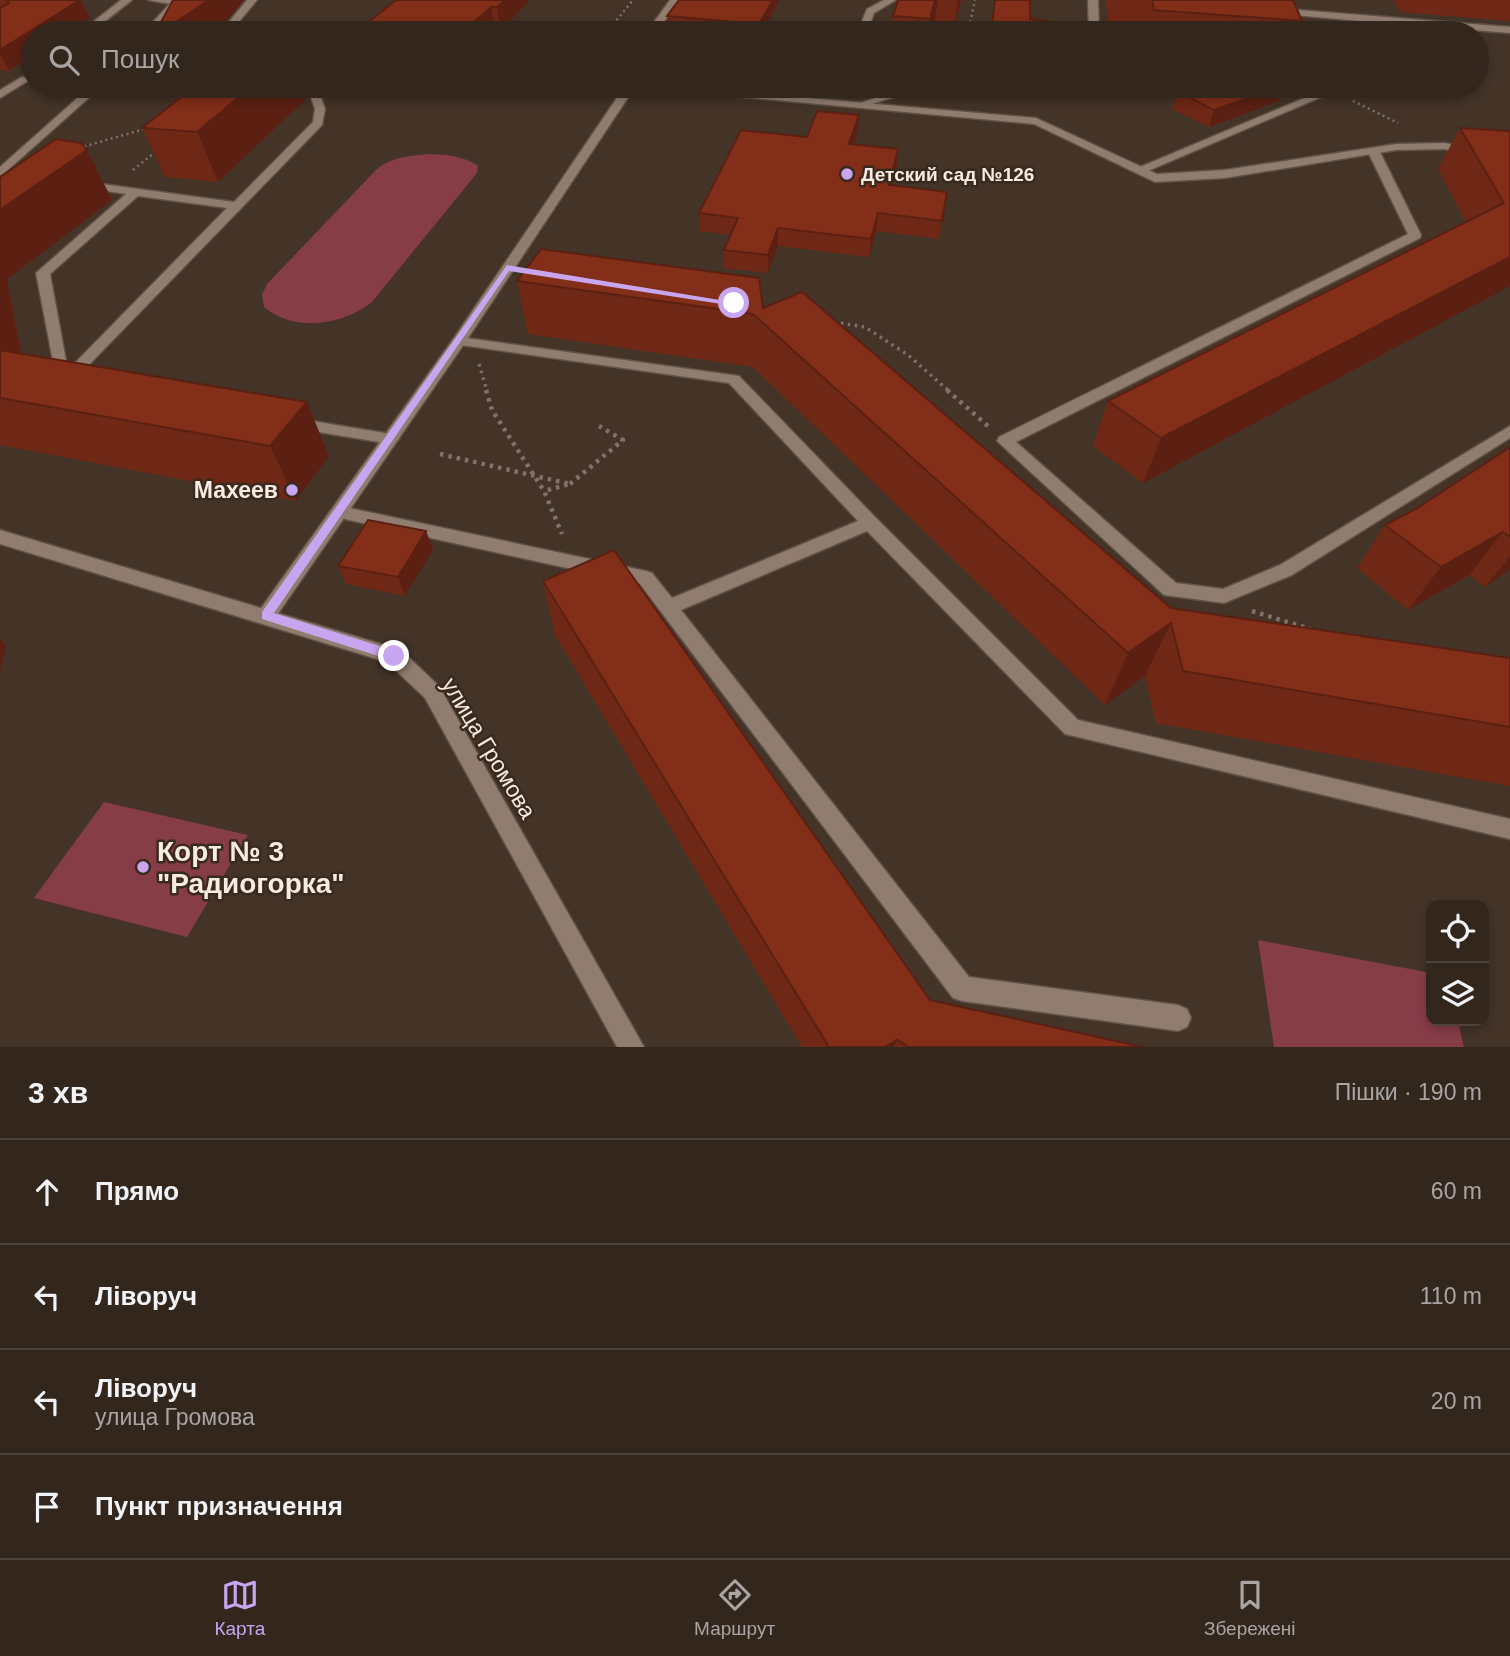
<!DOCTYPE html>
<html lang="uk">
<meta charset="utf-8">
<style>
:root{--surface:#33261d;--page:#3b2e26;--text:#f1f3f6;--muted:#a9a5a4;--line:#4e433b;--accent:#c8a6ef}
body{margin:0;font-family:Helvetica,sans-serif;background:var(--page);color:var(--text)}
.controls{position:absolute;right:21px;bottom:21px;display:grid;overflow:hidden;border-radius:14px;box-shadow:0 4px 10px #0003}
.controls button{width:63px;height:63px;display:grid;place-items:center;padding:0;border:0;border-bottom:2px solid var(--line);background:var(--surface);color:var(--text);font:35px sans-serif}
.stop{position:absolute;width:21px;height:21px;margin:-16px;border:5px solid #c8a6ef;border-radius:50%;background:#fff}
.stop.end{background:#c8a6ef;border-color:#fff;box-shadow:0 2px 7px #0008}
.list{margin:0;padding:0;list-style:none}
h2{display:flex;justify-content:space-between;align-items:center;height:91px;margin:0;padding:0 28px;font-size:30px}
h2 small{font-size:23px;font-weight:400;color:var(--muted)}
.list li{display:grid;grid-template-columns:46px 1fr auto;gap:21px;align-items:center;box-sizing:border-box;height:105px;padding:0 28px;border-top:2px solid var(--line)}
.list b{display:block;font-size:26px;white-space:nowrap}
.list p{margin:0;font-size:23px;white-space:nowrap;color:var(--muted)}
.list em{font-size:23px;font-style:normal;color:var(--muted)}
.icon{flex:none;width:38px;height:38px;fill:none;stroke:currentColor;stroke-width:2;stroke-linecap:round;stroke-linejoin:round}
.map{position:relative;flex:none;width:1510px;height:1047px;overflow:hidden}
.search{position:absolute;background:var(--surface);box-shadow:0 4px 10px #0003;left:21px;right:21px;top:21px;height:77px;display:flex;align-items:center;gap:18px;box-sizing:border-box;padding:0 24px;border-radius:38px;color:var(--muted);font-size:26px}
.sheet{height:511px;background:var(--surface)}
nav{display:flex;justify-content:space-around;align-items:center;box-sizing:border-box;height:98px;border-top:2px solid var(--line);background:var(--surface);font-size:19px;color:var(--muted)}
nav a{display:grid;justify-items:center;gap:4px}
nav .on{color:var(--accent)}
.map>svg:first-child{display:block}
.green{fill:#863d48}
.lines{fill:none;stroke-linecap:round;stroke-linejoin:round}
.service-casing{stroke:#5f5146;stroke-width:3}
.minor-casing{stroke:#5f5146;stroke-width:3}
.tertiary-casing{stroke:#5f5146;stroke-width:3}
.path-far2{stroke:#817167;stroke-width:2.5;stroke-dasharray:2 3.5;stroke-linecap:butt}
.path-far1{stroke:#817167;stroke-width:3.5;stroke-dasharray:2.5 4.5;stroke-linecap:butt}
.path{stroke:#817167;stroke-width:4.5;stroke-dasharray:3.5 5;stroke-linecap:butt}
.service{fill:#917d6f;fill-rule:evenodd}
.minor{fill:#917d6f;fill-rule:evenodd}
.tertiary{fill:#917d6f;fill-rule:evenodd}
.wall{fill:#702816}
.shaded-wall{fill:#5b2012}
.building{fill:#822e19;stroke:#5b2012;stroke-width:2}
.route{fill:#c8a6ef}
.poi-dot{fill:#c8a6ef;stroke:#3a291d;stroke-width:2.5}
.labels{text-anchor:middle;dominant-baseline:central;stroke-width:5;stroke-linejoin:round;paint-order:stroke}
.far-poi-label{font-size:19px;font-weight:bold;fill:#f7ebe4;stroke:#3a291d;text-anchor:start}
.poi-label{font-size:23px;font-weight:bold;fill:#f7ebe4;stroke:#3a291d;text-anchor:end}
.street-label{font-size:23px;fill:#f7ebe4;stroke:#3a291d}
.near-poi-label{font-size:28px;font-weight:bold;fill:#f7ebe4;stroke:#3a291d;text-anchor:start}
</style>
<div class="map">
<svg width="1510" height="1047" viewBox="0 0 1510 1047">
<rect width="100%" height="100%" fill="#443327"/>
<g class="green">
<path d="M429 154C448 155 462 155 478 166L477 173 372 302C343 325 294 333 264 307L262 295 267 284 375 171C390 157 409 156 429 154Z"/>
<path d="M104 802 248 835 187 937 34 898Z"/>
<path d="M1258 940 1431 973V1021H1458L1464 1047H1274Z"/>
</g>
<g class="lines">
<g class="service-casing">
<g id="service">
<path d="M121 0H132L90 33H79Z"/>
<path d="M148 0H180L182 2 177 5Z"/>
<path d="M247 0H257L237 24 275 31 273 33 230 30 202 24 207 21 228 23Z"/>
<path d="M670 0H680L656 33H646Z"/>
<path d="M884 0H896L874 13 867 33H857L867 9Z"/>
<path d="M1088 0H1098L1099 33H1089Z"/>
<path d="M1274 8 1510 27V33L1370 22 1374 33H1364L1360 21 1271 13V9Z"/>
<path d="M22 77 31 79 0 98V90Z"/>
<path d="M307 86H317L325 109 322 125 79 375 55 372 36 273 126 194 80 187V181L234 202 313 122 315 109ZM138 196 227 208 71 367 67 366 50 274Z"/>
<path d="M912 86H927L863 107 854 105Z"/>
<path d="M1333 86H1347L1143 173 1133 170Z"/>
<path d="M1369 148 1379 150 1421 235 1420 238 1016 442 1176 583 1223 589 1280 565 1510 426V438L1292 575 1224 603 1164 595 997 441 999 437 1408 234 1367 150Z"/>
<path d="M459 337 739 376 876 518 1078 720 1510 819V839L1065 734 867 531 681 610 969 977 1178 1005 1187 1009 1191 1018 1187 1027 1178 1031 962 1001 953 998 640 584 340 518 334 516 331 512 334 508 340 506 646 571 652 573 672 598 858 521 729 383 454 344 452 341Z"/>
<path d="M294 418 391 434 399 439 391 444 288 427 286 423Z"/>
</g>
</g>
<g class="minor-casing">
<path id="minor" d="M625 86H672L1036 118 1157 174 1225 170 1396 144 1445 143 1510 158V166L1445 149 1396 150 1225 178 1155 182 1034 124 635 87 466 341 273 621 266 624 259 621 257 616 259 611 454 338Z"/>
</g>
<g class="tertiary-casing">
<g id="tertiary">
<path d="M173 0H183L153 33H143Z"/>
<path d="M91 86H102L0 177V167Z"/>
<path d="M0 530 401 650 439 686 644 1047H617L425 698 387 662 0 544Z"/>
</g>
</g>
<g class="path-far2">
<path d="M606 33 633 0"/>
<path d="M968 33 975 0"/>
<path d="M1353 101 1398 123"/>
<path d="M79 148 148 128"/>
<path d="M133 170 159 149"/>
</g>
<g class="path-far1">
<path d="M834 322 865 327 908 355 949 391"/>
<path d="M479 364 487 391"/>
</g>
<g class="path">
<path d="M486 390 492 410 544 491 562 534"/>
<path d="M947 390 989 427"/>
<path d="M440 454 570 484 544 491"/>
<path d="M570 484 623 440 599 426"/>
<path d="M1252 611 1310 629"/>
</g>
<use href="#service" class="service"/>
<use href="#minor" class="minor"/>
<use href="#tertiary" class="tertiary"/>
</g>
<g class="wall">
<path d="M0 0H81L90 18 33 33V55L9 71 0 70Z"/>
<path d="M530 0 501 30 495 29 490 33H361L360 29Z"/>
<path d="M780 0 761 33H705L668 30 667 16Z"/>
<path d="M898 0H961L954 30 934 28 933 33H891L893 16Z"/>
<path d="M1106 0H1293L1302 21 1297 33H1131L1109 32Z"/>
<path d="M1394 0H1510V21L1400 12Z"/>
<path d="M195 86H304L308 97 218 182 165 177 142 128Z"/>
<path d="M983 86H1045L1042 97 982 92Z"/>
<path d="M1196 86H1284L1279 101 1209 127 1172 109 1178 92Z"/>
<path d="M859 115 858 132 854 144 898 149 897 166 891 185 947 192 939 239 876 231 869 257 778 246 768 273 724 268V250L731 235 700 231 699 213 807 137Z"/>
<path d="M1460 128 1510 131V286L1143 483 1093 446 1108 401 1466 222 1438 169Z"/>
<path d="M87 150 112 200 7 279 21 353 329 456 296 501 0 445V177Z"/>
<path d="M517 281 763 308 1171 608 1510 658V786L1156 723 1145 676 1105 705 753 367 528 334Z"/>
<path d="M1510 447V569L1485 587 1469 575 1408 610 1357 568 1385 525 1416 509Z"/>
<path d="M426 531 433 550 405 596 346 584 338 566Z"/>
<path d="M543 581 930 1000 1143 1047H802L555 635Z"/>
</g>
<g class="shaded-wall">
<path d="M53 0H81L90 18 67 33H33V55L9 71 0 54V50Z"/>
<path d="M209 0H244L227 20 231 32V33H159Z"/>
<path d="M505 0H530L501 30 497 7Z"/>
<path d="M773 0H780L761 33H758L759 24Z"/>
<path d="M935 0H938L934 28 933 33H928L930 19Z"/>
<path d="M958 0H961L954 30Z"/>
<path d="M491 7 495 29 490 33H462Z"/>
<path d="M252 86H304L308 97 218 182 197 132Z"/>
<path d="M1281 86H1284L1279 101 1209 127 1214 110Z"/>
<path d="M859 115 858 132 848 161 849 144Z"/>
<path d="M898 149 897 166 887 202 889 185Z"/>
<path d="M87 150 112 200 7 279 30 403 0 358V210Z"/>
<path d="M878 213 876 231 869 257 871 239Z"/>
<path d="M778 228V246L768 273V255Z"/>
<path d="M1510 257V286L1143 483 1161 438Z"/>
<path d="M307 402 329 456 296 501 270 446Z"/>
<path d="M426 531 433 550 405 596 398 577Z"/>
<path d="M1503 532 1469 575 1408 610 1441 567Z"/>
<path d="M1510 556V569L1485 587Z"/>
<path d="M1171 623 1145 676 1105 705 1128 653Z"/>
<path d="M0 638 6 645 0 673Z"/>
<path d="M897 1040 894 1047H885Z"/>
</g>
<g class="building">
<path d="M7 0H80L0 50V8L9 3Z"/>
<path d="M173 0H209L159 33H155Z"/>
<path d="M396 0H505L497 7H491L462 33H403L360 29Z"/>
<path d="M679 0H773L759 24 667 16Z"/>
<path d="M898 0H935L930 19 893 16Z"/>
<path d="M995 0H1030V19L1049 21 1048 33H991Z"/>
<path d="M1152 0H1293L1302 21 1154 10Z"/>
<path d="M195 86H252L197 132 142 128Z"/>
<path d="M1196 86H1281L1214 110 1178 92Z"/>
<path d="M817 111 859 115 849 144 898 149 889 185 947 192 942 221 878 213 871 239 778 228 768 255 724 250 738 218 699 213 741 130 807 137Z"/>
<path d="M1460 128 1510 131V257L1161 438 1108 401 1504 203Z"/>
<path d="M56 139 81 143 87 150 0 210V177Z"/>
<path d="M541 249 759 278 763 308 802 292 1171 608 1510 658V727L1183 671 1171 623 1128 653 753 314 517 281Z"/>
<path d="M0 350 307 402 270 446 0 398Z"/>
<path d="M1510 447V537L1503 532 1441 567 1385 525 1416 509Z"/>
<path d="M368 520 426 531 398 577 338 566Z"/>
<path d="M614 550 930 1000 1143 1047H909L897 1040 885 1047H829L543 581Z"/>
</g>
<path class="route" d="M507 265 738 303 734 306 509 271 274 613 399 652V659L394 661 262 619V612Z"/>
<g class="poi-dot">
<circle cx="847" cy="174" r="7"/>
<circle cx="292" cy="490" r="7"/>
<circle cx="143" cy="867" r="7"/>
</g>
<g class="labels">
<g class="far-poi-label">
<text x="861" y="174">Детский сад №126</text>
</g>
<g class="poi-label">
<text x="278" y="490">Махеев</text>
</g>
<g class="street-label">
<text transform="translate(489 748) rotate(59)">улица Громова</text>
</g>
<g class="near-poi-label">
<text x="157" y="851">Корт № 3<tspan x="157" dy="32">"Радиогорка"</tspan></text>
</g>
</g>
</svg>
<div class="controls">
<button><svg class="icon" aria-label="locate" viewBox="0 0 24 24"><circle cx="12" cy="12" r="6"/><path d="M12 2v4M12 18v4M2 12h4M18 12h4"/></svg></button>
<button><svg class="icon" aria-label="layers" viewBox="0 0 24 24"><path d="M12 4l9 5-9 5-9-5zM3 14l9 5 9-5"/></svg></button>
</div>
<div class="stop" style="left:734px;top:303px"></div>
<div class="stop end" style="left:394px;top:656px"></div>
<div class="search"><svg class="icon" aria-label="search" viewBox="0 0 24 24"><circle cx="10" cy="10" r="6"/><path d="M15 15l6 6"/></svg>Пошук</div>
</div>
<section class="sheet">
<h2>3 хв<small>Пішки · 190 m</small></h2>
<ul class="list">
<li><svg class="icon" aria-label="ahead" viewBox="0 0 24 24"><path d="M12 20V5M6 11l6-6 6 6"/></svg><div><b>Прямо</b></div><em>60 m</em></li>
<li><svg class="icon" aria-label="left" viewBox="0 0 24 24"><path d="M17 20v-9H6M10 6l-5 5 5 5"/></svg><div><b>Ліворуч</b></div><em>110 m</em></li>
<li><svg class="icon" aria-label="left" viewBox="0 0 24 24"><path d="M17 20v-9H6M10 6l-5 5 5 5"/></svg><div><b>Ліворуч</b><p>улица Громова</p></div><em>20 m</em></li>
<li><svg class="icon" aria-label="arrive" viewBox="0 0 24 24"><path d="M6 21V4h12l-3 4 3 4H6"/></svg><div><b>Пункт призначення</b></div></li>
</ul>
</section>
<nav>
<a class="on"><svg class="icon" aria-label="map" viewBox="0 0 24 24"><path d="M3 6l6-2 6 2 6-2v14l-6 2-6-2-6 2zM9 4v14M15 6v14"/></svg>Карта</a>
<a><svg class="icon" aria-label="directions" viewBox="0 0 24 24"><path d="M12 3l9 9-9 9-9-9zM9 14v-3h6M13 9l2 2-2 2"/></svg>Маршрут</a>
<a><svg class="icon" aria-label="saved" viewBox="0 0 24 24"><path d="M7 4h10v16l-5-4-5 4z"/></svg>Збережені</a>
</nav>
